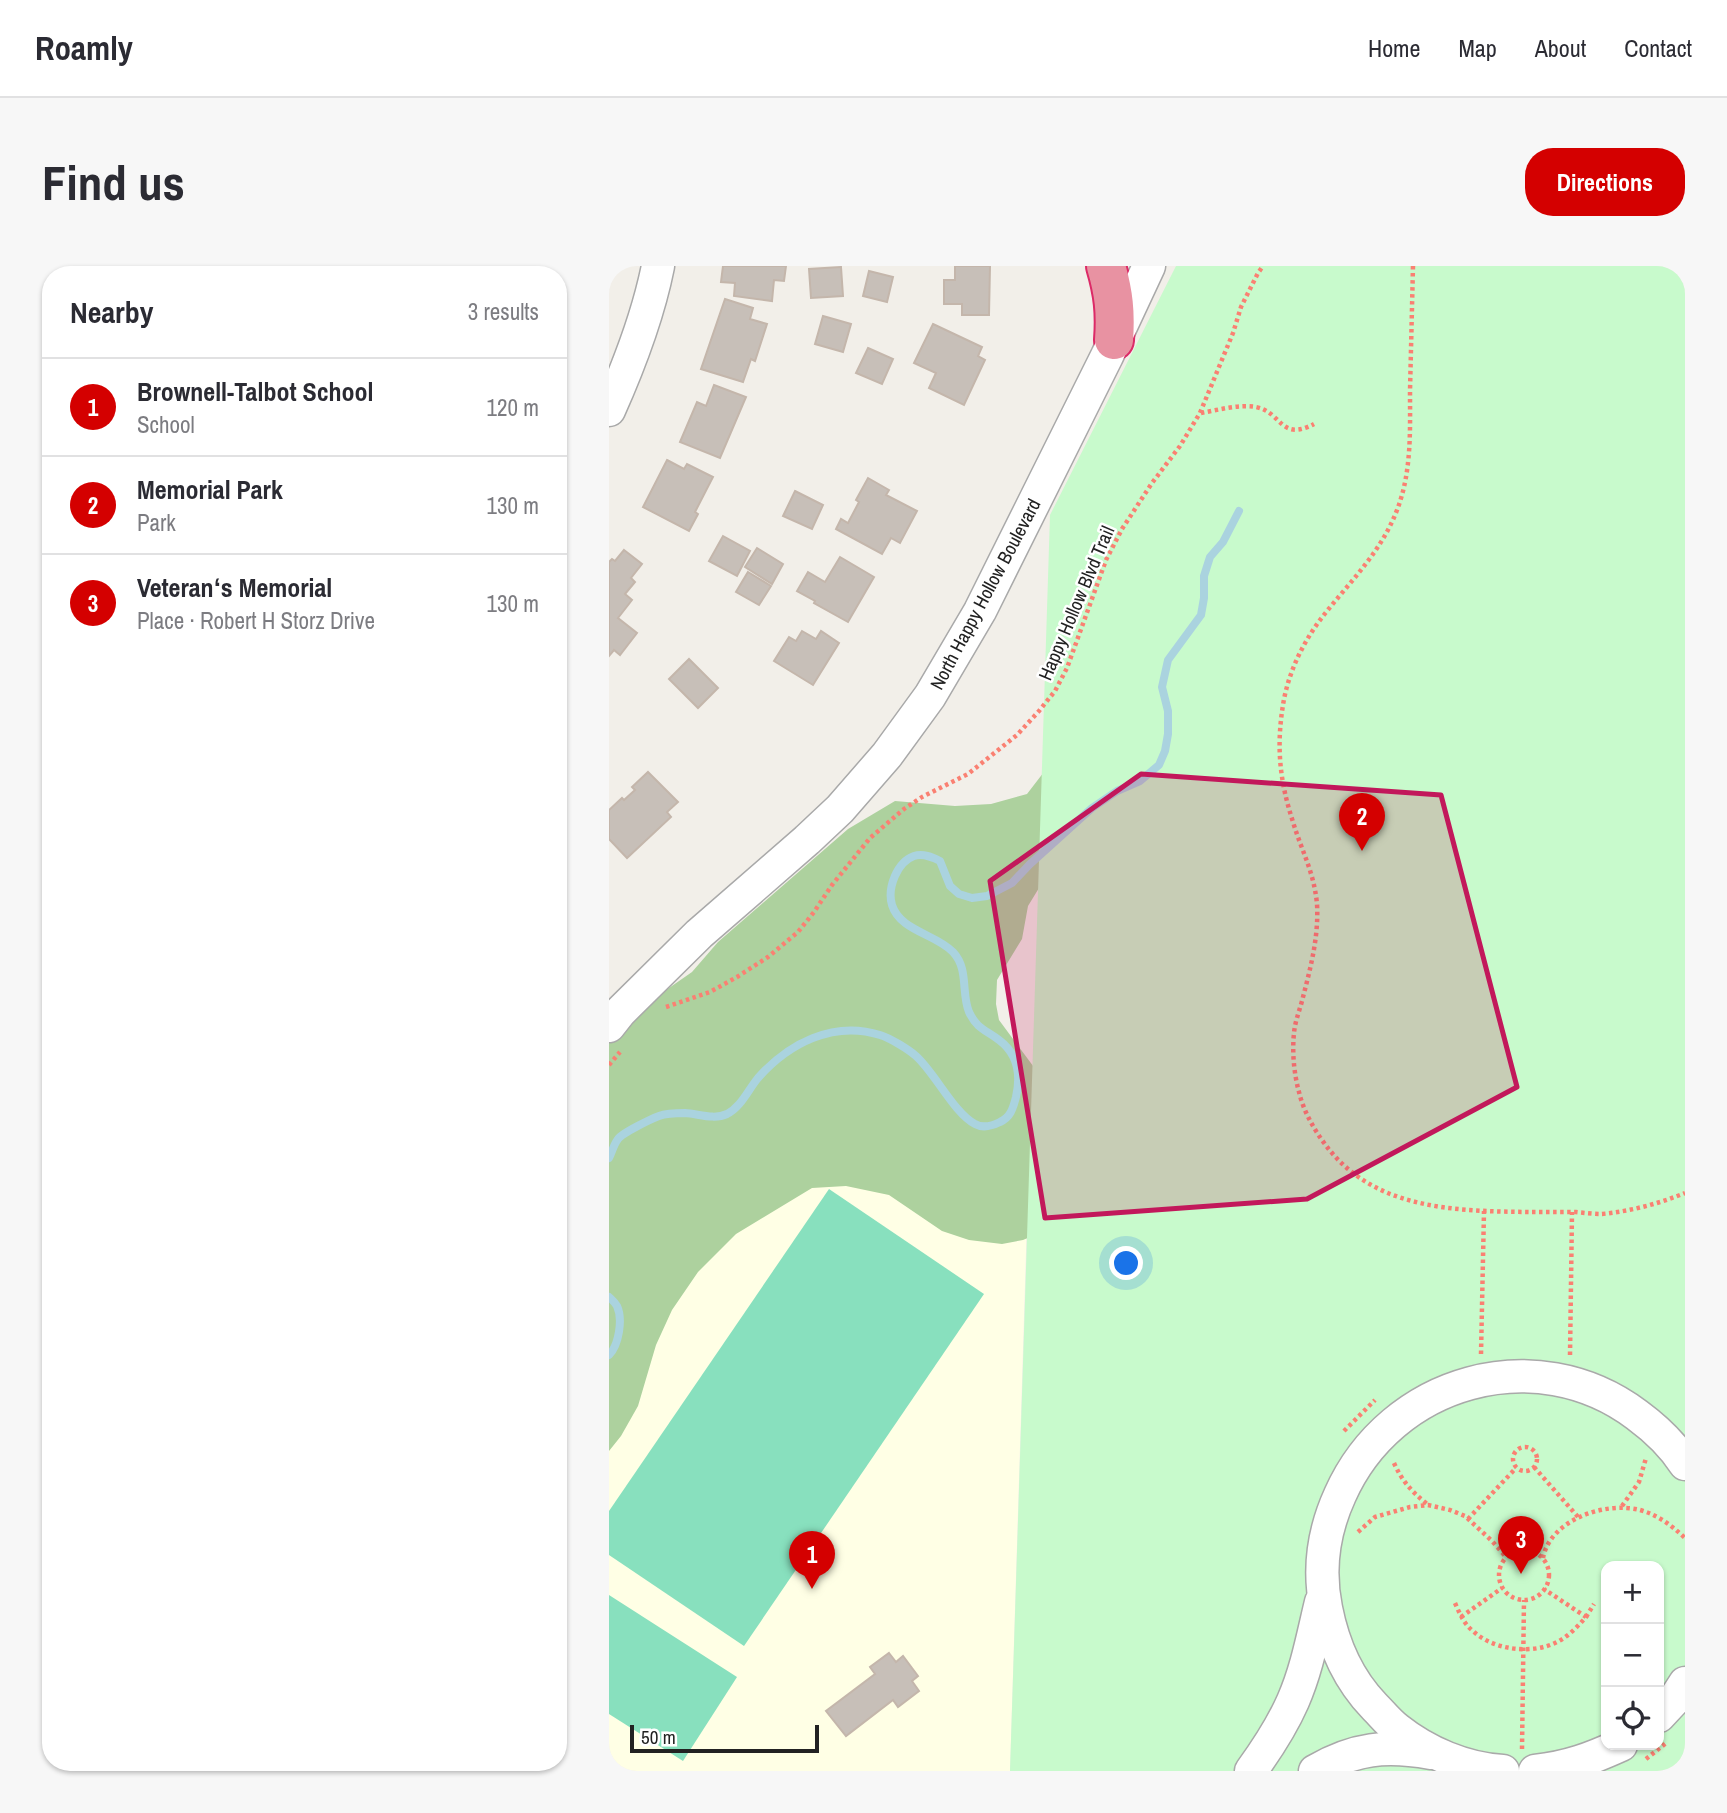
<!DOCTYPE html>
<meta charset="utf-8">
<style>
:root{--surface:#fff;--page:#f7f7f7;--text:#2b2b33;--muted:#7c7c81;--line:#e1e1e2;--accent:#d40000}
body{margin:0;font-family:"Archivo Narrow",sans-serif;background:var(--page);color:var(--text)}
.controls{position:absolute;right:21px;bottom:21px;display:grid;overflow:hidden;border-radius:14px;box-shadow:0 2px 5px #0004}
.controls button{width:63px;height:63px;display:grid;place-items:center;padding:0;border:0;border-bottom:2px solid var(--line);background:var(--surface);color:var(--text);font:35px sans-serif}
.scale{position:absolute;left:21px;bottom:18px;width:189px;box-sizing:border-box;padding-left:7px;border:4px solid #222;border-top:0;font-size:19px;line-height:24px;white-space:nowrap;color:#222;-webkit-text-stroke:5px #fff;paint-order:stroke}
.you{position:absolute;left:518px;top:998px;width:24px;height:24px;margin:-18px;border:5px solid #fff;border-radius:50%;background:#1a73e8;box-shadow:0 0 0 10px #1a73e833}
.badge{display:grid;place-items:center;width:46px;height:46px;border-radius:50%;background:var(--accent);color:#fff;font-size:23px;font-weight:700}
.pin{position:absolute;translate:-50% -58px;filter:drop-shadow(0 2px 4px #0008)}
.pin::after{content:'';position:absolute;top:37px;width:24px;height:21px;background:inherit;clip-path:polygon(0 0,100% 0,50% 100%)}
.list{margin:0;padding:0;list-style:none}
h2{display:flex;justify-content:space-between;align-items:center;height:91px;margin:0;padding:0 28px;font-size:30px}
h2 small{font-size:23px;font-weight:400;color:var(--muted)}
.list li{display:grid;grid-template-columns:46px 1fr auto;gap:21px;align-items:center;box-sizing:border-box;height:98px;padding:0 28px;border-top:2px solid var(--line)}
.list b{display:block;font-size:26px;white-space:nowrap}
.list p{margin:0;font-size:23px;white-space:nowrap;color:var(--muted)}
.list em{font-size:23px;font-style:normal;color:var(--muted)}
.icon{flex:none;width:38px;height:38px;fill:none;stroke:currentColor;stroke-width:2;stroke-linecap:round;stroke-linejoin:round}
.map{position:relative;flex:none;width:1076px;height:1505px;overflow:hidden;border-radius:28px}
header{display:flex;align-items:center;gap:42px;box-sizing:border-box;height:98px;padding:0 35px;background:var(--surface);border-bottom:2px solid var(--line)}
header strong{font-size:33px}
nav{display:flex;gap:38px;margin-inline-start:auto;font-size:24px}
.intro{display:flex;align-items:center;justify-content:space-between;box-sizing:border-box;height:168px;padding:0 42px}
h1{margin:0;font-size:49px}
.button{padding:18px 32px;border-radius:28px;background:var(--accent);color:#fff;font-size:24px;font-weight:700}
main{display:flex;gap:42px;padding:0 42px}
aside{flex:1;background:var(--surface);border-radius:28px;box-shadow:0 2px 5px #0004}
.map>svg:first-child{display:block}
.education{fill:#ffffe5}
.forest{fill:#add19e}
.park{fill:#c8facc;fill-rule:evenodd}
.pitch{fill:#88e0be}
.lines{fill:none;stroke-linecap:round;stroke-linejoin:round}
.stream{stroke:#aad3df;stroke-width:8}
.building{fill:#c7bfb8;stroke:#c4b6ab;stroke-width:2}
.minor-casing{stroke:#a9a9a9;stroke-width:35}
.highway-casing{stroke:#dc2a67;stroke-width:42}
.path{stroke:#fa8072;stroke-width:4.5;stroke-dasharray:3.5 3.5;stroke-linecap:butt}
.minor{stroke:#fff;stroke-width:32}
.highway{stroke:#e892a2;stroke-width:38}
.marked{fill:#c2185b;fill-opacity:0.2;stroke:#c2185b;stroke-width:5;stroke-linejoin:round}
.labels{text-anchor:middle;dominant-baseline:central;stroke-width:5;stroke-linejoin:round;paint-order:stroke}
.street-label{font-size:19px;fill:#222;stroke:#fff}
</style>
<header>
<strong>Roamly</strong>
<nav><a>Home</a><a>Map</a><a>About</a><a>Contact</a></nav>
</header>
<div class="intro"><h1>Find us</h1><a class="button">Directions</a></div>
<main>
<aside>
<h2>Nearby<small>3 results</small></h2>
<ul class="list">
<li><span class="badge">1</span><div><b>Brownell-Talbot School</b><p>School</p></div><em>120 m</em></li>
<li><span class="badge">2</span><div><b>Memorial Park</b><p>Park</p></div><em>130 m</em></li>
<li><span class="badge">3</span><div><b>Veteranʻs Memorial</b><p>Place · Robert H Storz Drive</p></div><em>130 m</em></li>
</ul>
</aside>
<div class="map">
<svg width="1076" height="1505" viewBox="0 0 1076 1505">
<rect width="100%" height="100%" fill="#f2efe9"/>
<path class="education" d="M212 910 419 920 401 1505H0V1140L107 955Z"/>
<path class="forest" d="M438 502 430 622 419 640 413 673 388 714 387 738 390 754 430 808 442 962 414 974 393 978 360 974 333 965 280 929 237 920 203 922 127 968 89 1006 63 1044 47 1079 29 1140 12 1170 0 1185V777L47 731 83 706 109 676 239 563 286 535 346 540 382 538 418 528Z"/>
<path class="park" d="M567 0H1076V1505H401L441 249ZM997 1300H1050V1479H997Z"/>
<g class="pitch">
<path d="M220 923 375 1028 135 1380 0 1289V1245Z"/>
<path d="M0 1329 128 1411 74 1495 0 1448Z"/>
</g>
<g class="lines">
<g class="stream">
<path d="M0 892C3 886 5 878 9 873 13 867 42 853 50 850 58 847 68 847 76 847 90 848 105 854 118 848 132 841 139 824 149 812 179 778 224 754 271 769 281 772 299 783 307 790 326 807 345 847 366 858 373 862 383 860 391 856 402 851 404 842 407 831 412 809 409 788 390 774 377 764 368 763 360 746 352 727 360 703 344 686 327 668 291 665 283 639 278 622 288 596 305 590 314 587 323 591 331 595L341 620 350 628 363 632 378 630 403 617 421 598 483 542 508 525 531 515 550 499 556 485 559 468V445L553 421 559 394 592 349 595 332V310L601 291 614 276 630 245"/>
<path d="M0 1031C3 1034 6 1036 8 1040 14 1053 10 1079 0 1089"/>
</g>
</g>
<g class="building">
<path d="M114 0H177L175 15 165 14 163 35 125 30 126 17 112 16Z"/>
<path d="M346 0H381L380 49H353V38H335V14H346Z"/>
<path d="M232 1 234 30 202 32 200 3Z"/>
<path d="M260 5 284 11 278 36 254 30Z"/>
<path d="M116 33 144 42 141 53 158 58 146 95 142 93 134 116 92 103Z"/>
<path d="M214 50 242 58 234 86 206 78Z"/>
<path d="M324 58 373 81 369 90 376 94 355 139 320 122 327 107 305 97Z"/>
<path d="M259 82 284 93 273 118 247 107Z"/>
<path d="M105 119 137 131 111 192 71 176 88 136 97 140Z"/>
<path d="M58 194 75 203 78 198 104 211 86 246 89 248 80 265 34 241Z"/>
<path d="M259 212 280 224 277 229 308 245 291 277 282 272 273 288 227 263 232 253 239 257 250 236 247 234Z"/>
<path d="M186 225 214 239 203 263 174 250Z"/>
<path d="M114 270 141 285 128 310 100 295Z"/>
<path d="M148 282 174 298 163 318 136 301Z"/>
<path d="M15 284 33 298 22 312 26 316 16 328 23 334 9 352 28 367 11 389 5 384 0 390V296L3 293 6 295Z"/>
<path d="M231 291 265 311 239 356 205 337 206 335 188 325 199 306 216 316Z"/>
<path d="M139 306 162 320 150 339 127 326Z"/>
<path d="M193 365 207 373 212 365 230 377 204 419 165 395 180 371 187 375Z"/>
<path d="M80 393 109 422 89 442 60 413Z"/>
<path d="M39 506 69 536 58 546 62 551 18 592 0 573V544L13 532 15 534 26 524 23 521Z"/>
<path d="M280 1387 287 1396 294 1390 309 1410 303 1415 310 1425 289 1441 284 1434 237 1470 217 1445 266 1408 261 1401Z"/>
</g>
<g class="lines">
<g class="minor-casing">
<g id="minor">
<path d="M0 144C21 97 39 50 49 0"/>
<path d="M0 760 11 746 90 668 198 574 231 543 278 489 321 430 371 345 498 90 540 0"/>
<path d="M1050 1450 1065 1434 1076 1417"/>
<path d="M642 1505C658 1483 673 1460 684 1435 698 1403 704 1369 712 1336"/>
<path d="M706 1505C746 1482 777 1479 822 1487"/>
<path d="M894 1505C856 1503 817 1486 788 1463 779 1456 772 1447 765 1440 739 1413 724 1378 717 1342 709 1303 715 1264 731 1229 782 1114 927 1073 1028 1149 1047 1163 1063 1178 1076 1198"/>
<path d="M926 1505C960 1501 981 1493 1012 1479"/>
</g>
</g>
<g class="highway-casing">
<path id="highway" d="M497 0C505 27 507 47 505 74"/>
</g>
<g class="path">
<path d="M804 0C803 42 802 83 801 125 801 167 803 209 786 249 770 288 740 317 714 350 694 376 679 407 674 439 667 482 671 516 684 556 693 586 705 606 708 638 710 671 701 704 693 735 690 746 686 756 685 767 683 786 685 808 690 826 694 843 703 860 713 874 761 944 844 945 921 946 936 946 952 946 967 946 976 947 985 948 993 948 1022 945 1049 938 1076 927"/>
<path d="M592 147C609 144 630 138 647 141 673 146 671 176 705 158"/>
<path d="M57 741 101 726 128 711 159 691 189 666 205 646 223 619 261 572 295 543 313 531 359 508 408 469 430 445 446 425 458 402 497 294 513 263 543 217 571 180 591 147 624 67 632 41 649 7 654 0"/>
<path d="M0 799 11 786"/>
<path d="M872 1088 875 945"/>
<path d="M961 1089 963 946"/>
<path d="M735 1165 766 1134"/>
<circle cx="916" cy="1193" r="12"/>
<path d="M785 1197C793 1215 803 1226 818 1238"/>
<path d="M925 1201 970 1252"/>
<path d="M1013 1240 1030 1216 1037 1192"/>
<path d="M859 1253 907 1202"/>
<path d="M749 1266 766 1251 801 1241 819 1239 841 1244 856 1250 883 1275 897 1291"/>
<circle cx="915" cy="1309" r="25"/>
<path d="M934 1292C941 1254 996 1235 1031 1244 1049 1249 1062 1259 1076 1272"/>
<path d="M846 1337C851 1348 855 1358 864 1365 884 1384 923 1389 948 1376 960 1370 969 1360 977 1351L935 1323"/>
<path d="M852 1351 893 1322"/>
<path d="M977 1351 985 1338"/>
<path d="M913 1483 915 1334"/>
<path d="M1037 1493 1057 1477"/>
</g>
<use href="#minor" class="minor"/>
<use href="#highway" class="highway"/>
</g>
<path class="marked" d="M532 508 832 529 908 821 698 933 436 952 381 615Z"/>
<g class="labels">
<g class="street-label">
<text transform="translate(376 328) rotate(-62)">North Happy Hollow Boulevard</text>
<text transform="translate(467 337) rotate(-67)">Happy Hollow Blvd Trail</text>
</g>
</g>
</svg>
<div class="controls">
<button>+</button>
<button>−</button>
<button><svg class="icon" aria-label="locate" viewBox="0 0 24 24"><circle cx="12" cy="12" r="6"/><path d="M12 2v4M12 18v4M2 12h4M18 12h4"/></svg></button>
</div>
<div class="scale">50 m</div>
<div class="you"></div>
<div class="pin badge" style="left:203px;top:1323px">1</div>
<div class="pin badge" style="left:753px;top:585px">2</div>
<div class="pin badge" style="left:912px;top:1308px">3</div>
</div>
</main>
